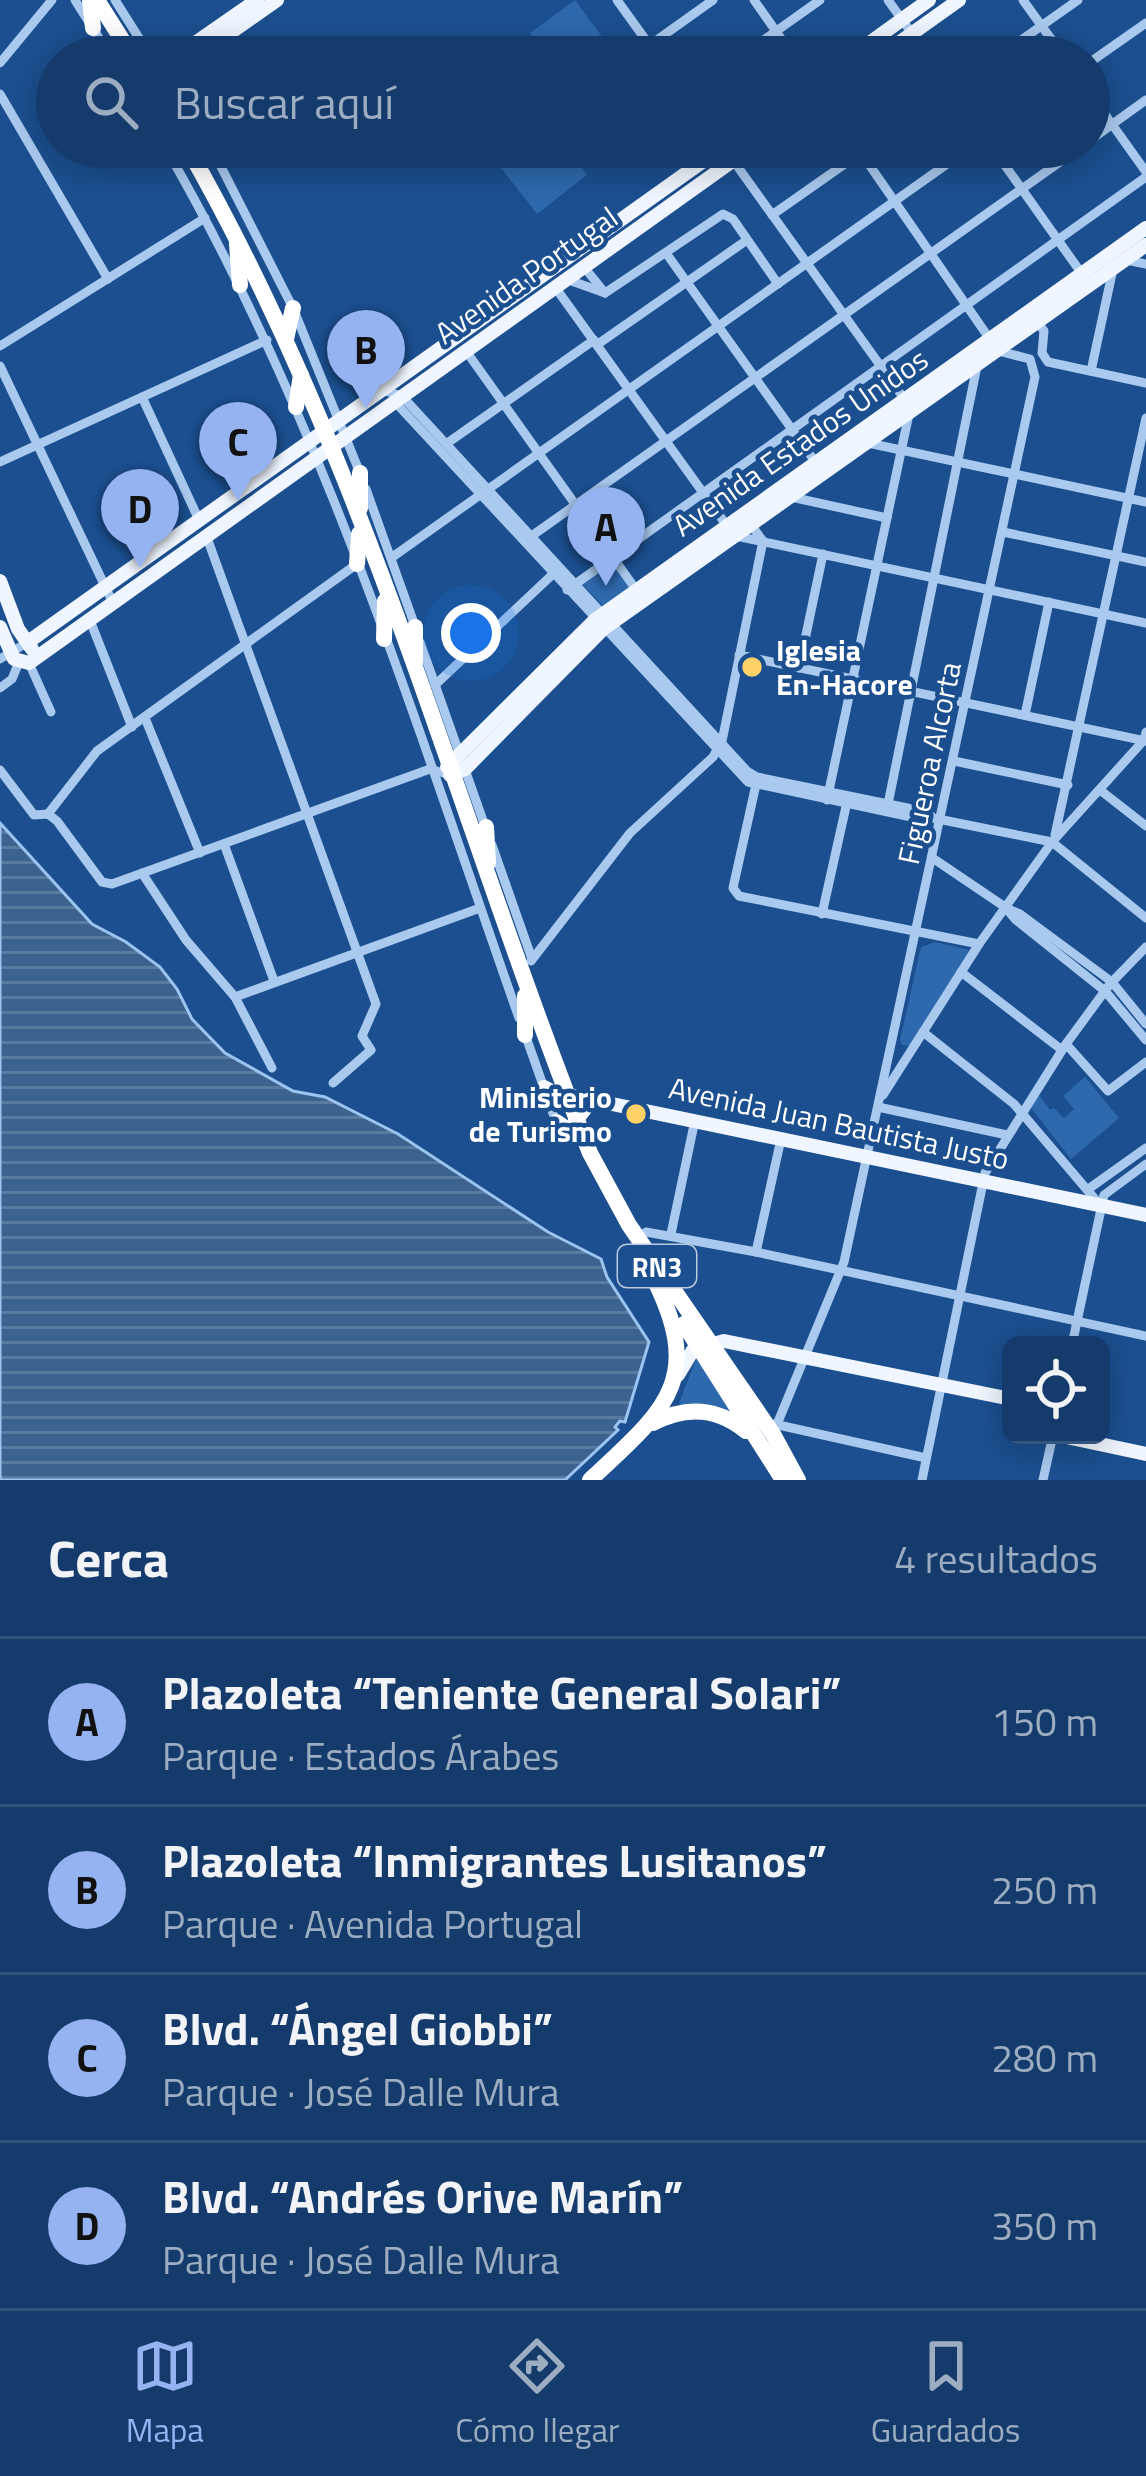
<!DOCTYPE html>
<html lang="es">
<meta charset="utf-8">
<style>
:root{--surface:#143b6b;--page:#214673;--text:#f1f3f6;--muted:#9dadc1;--line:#33557e;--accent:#95b2f1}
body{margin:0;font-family:"Titillium Web",sans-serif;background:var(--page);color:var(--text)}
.controls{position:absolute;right:36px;bottom:36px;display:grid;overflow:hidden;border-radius:18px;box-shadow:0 6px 30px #0003}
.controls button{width:108px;height:108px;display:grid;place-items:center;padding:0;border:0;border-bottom:3px solid var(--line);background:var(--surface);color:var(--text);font:60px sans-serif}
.you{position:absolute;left:471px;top:633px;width:42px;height:42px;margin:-30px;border:9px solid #fff;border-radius:50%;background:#1a73e8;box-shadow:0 0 0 18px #1a73e833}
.badge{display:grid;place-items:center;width:78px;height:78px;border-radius:50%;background:var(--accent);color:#111;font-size:39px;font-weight:700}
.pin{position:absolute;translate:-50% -99px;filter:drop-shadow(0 3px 6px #0008)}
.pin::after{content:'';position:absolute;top:63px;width:42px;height:36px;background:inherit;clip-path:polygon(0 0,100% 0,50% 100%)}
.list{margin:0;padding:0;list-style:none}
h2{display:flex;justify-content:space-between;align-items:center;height:156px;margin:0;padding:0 48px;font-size:51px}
h2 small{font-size:39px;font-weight:400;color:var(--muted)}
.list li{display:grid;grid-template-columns:78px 1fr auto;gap:36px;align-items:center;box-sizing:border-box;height:168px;padding:0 48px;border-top:3px solid var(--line)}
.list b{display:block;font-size:45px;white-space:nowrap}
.list p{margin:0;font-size:39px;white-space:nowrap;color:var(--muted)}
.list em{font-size:39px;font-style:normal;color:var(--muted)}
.icon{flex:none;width:66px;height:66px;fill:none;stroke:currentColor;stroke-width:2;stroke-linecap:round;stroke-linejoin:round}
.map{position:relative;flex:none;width:1146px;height:1480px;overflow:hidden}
.search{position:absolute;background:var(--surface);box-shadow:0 6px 30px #0003;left:36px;right:36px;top:36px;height:132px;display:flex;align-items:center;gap:30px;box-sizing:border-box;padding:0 42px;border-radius:66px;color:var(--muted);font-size:45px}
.sheet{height:828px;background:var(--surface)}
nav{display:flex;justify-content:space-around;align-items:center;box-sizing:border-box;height:168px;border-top:3px solid var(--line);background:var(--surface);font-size:33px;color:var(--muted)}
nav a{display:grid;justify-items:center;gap:6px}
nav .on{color:var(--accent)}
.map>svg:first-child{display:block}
.park{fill:#2e69ad}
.water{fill:url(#water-rules);stroke:#9cc4f0;stroke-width:3}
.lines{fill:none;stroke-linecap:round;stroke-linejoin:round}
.minor{stroke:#a9c9ee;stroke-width:9}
.major{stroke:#f0f6ff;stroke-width:14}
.highway{stroke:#fff;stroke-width:16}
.poi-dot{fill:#ffd166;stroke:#1b4f8f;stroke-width:4.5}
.labels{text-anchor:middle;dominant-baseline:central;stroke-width:9;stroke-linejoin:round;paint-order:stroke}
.shield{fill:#1b4f8f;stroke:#bbcadd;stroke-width:3}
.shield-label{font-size:27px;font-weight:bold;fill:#fff}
.street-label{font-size:30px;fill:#fff;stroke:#1b4f8f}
.poi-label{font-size:30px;font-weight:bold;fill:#fff;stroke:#1b4f8f;text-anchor:start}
</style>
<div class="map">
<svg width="1146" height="1480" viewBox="0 0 1146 1480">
<defs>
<pattern id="water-rules" width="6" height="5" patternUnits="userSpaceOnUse" patternTransform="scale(3)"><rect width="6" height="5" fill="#3c6290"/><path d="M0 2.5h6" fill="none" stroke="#597aa1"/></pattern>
</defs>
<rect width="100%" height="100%" fill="#1b4f8f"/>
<g class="park">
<path d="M575 0 617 57H547L530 33Z"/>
<path d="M485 147H565L587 175 537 214Z"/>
<path d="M613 562 630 587 604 607 582 584Z"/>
<path d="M935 942 970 950 909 1046 902 1045 900 1040 921 947Z"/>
<path d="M1085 1077 1119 1118 1071 1159 1031 1108 1039 1095 1050 1110 1054 1108 1064 1118 1074 1109 1063 1096Z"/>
<path d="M697 1357 736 1414 683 1407 679 1403Z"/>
</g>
<path class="water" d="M0 823 92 924 126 942 160 967 177 989 192 1019 225 1053 293 1091 325 1097 398 1134 548 1232 601 1259 607 1277 649 1342 625 1422 620 1421 615 1427 618 1430 565 1480H0Z"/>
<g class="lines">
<g class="minor">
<path d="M75 0 111 57"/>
<path d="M115 0 151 57"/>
<path d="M617 0 658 57"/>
<path d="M754 0 794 57"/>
<path d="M888 0 929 57"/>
<path d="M1023 0 1064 57"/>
<path d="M650 45 713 0"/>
<path d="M740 57 820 0"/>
<path d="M997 57 1078 0"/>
<path d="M0 63 52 0"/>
<path d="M1089 63 1146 23"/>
<path d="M1089 92 1146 172"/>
<path d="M0 94 108 279"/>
<path d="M1089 141 1146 100"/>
<path d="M165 147C323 419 415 723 519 1018"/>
<path d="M211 147 293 308 360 473"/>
<path d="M992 147 1082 274"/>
<path d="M730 156 905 400 909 414 827 800"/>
<path d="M772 215 869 147"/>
<path d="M666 253 816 463"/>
<path d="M1126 260 1146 264"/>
<path d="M584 267 605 293"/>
<path d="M566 279 605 293"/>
<path d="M555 287 727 526"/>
<path d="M605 293 723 214 733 219 778 284"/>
<path d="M1036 320 1044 331 1042 353 1048 362 1146 383"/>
<path d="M598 344 747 240"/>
<path d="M0 346 205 218"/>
<path d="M466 351 637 591"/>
<path d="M0 366 112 601"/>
<path d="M1091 371 1113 269"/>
<path d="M382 390 402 396 747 771 757 777 927 812 933 818 1052 842 1146 918"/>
<path d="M142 397 199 520"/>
<path d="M394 401 748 782 925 820 933 818"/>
<path d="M868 443 1146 502"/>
<path d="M446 444 594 340"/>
<path d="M0 462 267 340"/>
<path d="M366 489 415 626"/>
<path d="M791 497 887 518"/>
<path d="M1003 532 1146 562"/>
<path d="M206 535 376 1004 362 1036 371 1050 333 1083"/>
<path d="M533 535 1081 147"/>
<path d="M736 536 1146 623"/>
<path d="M391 558 971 147"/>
<path d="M567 590 1146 177"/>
<path d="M89 618 132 727"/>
<path d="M420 642 486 829"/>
<path d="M739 655 1146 741"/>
<path d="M0 659 28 642"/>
<path d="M29 663 51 712"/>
<path d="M799 668 823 554"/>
<path d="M435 685 553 574"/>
<path d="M0 688 12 679 19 662"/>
<path d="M1025 715 1049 602"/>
<path d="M145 718 200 853"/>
<path d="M954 761 1068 785"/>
<path d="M0 770 34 815 48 814 57 821 102 882 112 884 430 769 450 775"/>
<path d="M757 780 733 888 739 896 979 944"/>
<path d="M1100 790 1146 826"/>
<path d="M888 804 977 366"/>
<path d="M48 814 97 751 357 564"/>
<path d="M1055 835 1146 418"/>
<path d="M224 844 274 981"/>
<path d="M492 845 532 959"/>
<path d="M934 859 1005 907 1016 920 1105 991 1146 1040"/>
<path d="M142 873 186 940 235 997 272 1068"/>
<path d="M1008 909 1020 914 1112 982 1146 1024"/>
<path d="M822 914 847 802"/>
<path d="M531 961 630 833 713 757 722 741 763 541 751 525"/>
<path d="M961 972 1062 1050"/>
<path d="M235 997 480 908"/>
<path d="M923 1032 1014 1104 1100 1205"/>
<path d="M525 1034 556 1122"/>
<path d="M1066 1044 1108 1091 1146 1062"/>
<path d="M883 1095 979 944 1052 842 1144 740 1146 732"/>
<path d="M878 1107 1007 1135"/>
<path d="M1087 1190 1146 1148"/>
<path d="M646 1232 756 1252 1146 1336"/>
<path d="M671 1234 695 1120"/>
<path d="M756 1252 781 1139"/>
<path d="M1072 1345 1104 1195 1146 1164"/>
<path d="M774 1424 926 1458"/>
<path d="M773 1434 844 1262 1035 377 1030 359 998 351 857 147"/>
<path d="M922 1480 985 1173 1066 1044 1110 984 1146 947"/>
<path d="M1043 1480 1053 1435"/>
</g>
<g class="major">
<path d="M175 57 257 0"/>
<path d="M196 57 277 0"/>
<path d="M850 57 929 0"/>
<path d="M879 57 959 0"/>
<path d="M0 581 18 629 32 649"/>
<path d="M0 627 14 659 29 663 752 147"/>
<path d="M28 642 723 147"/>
<path d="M447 767 595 620 1146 228"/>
<path d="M450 775 465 769 603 629 1146 245"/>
<path d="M564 1094 1146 1215"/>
<path d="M678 1375 693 1350 724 1341 1011 1399"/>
<path d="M1057 1435 1146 1454"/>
</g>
<g class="highway">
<path d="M90 0 93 28"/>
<path d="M97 0 133 57"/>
<path d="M187 147C367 461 457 818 590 1153L629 1225 773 1434 798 1480"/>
<path d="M237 244 240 285"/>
<path d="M286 339 293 308"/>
<path d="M296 407 301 375"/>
<path d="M360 473V508"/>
<path d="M357 564 359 534"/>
<path d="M384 639 385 601"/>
<path d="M415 662V627"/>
<path d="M486 827 488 863"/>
<path d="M525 1035V996"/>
<path d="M544 1088 559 1096"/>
<path d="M576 1119 586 1106 600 1100"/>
<path d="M556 1122 574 1134"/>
<path d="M684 1324 783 1480"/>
<path d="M653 1423C685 1406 717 1407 746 1431"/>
<path d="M590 1480C665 1410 706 1380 652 1275"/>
</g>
</g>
<g class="poi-dot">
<circle cx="752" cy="667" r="12"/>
<circle cx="636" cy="1114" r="12"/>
</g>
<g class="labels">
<rect class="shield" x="618" y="1245" width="78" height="42" rx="9"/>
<g class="shield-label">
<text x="657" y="1266">RN3</text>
</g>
<g class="street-label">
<text transform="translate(526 275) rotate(-35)">Avenida Portugal</text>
<text transform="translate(800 442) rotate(-35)">Avenida Estados Unidos</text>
<text transform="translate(929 763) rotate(-78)">Figueroa Alcorta</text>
<text transform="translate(839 1123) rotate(12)">Avenida Juan Bautista Justo</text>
</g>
<g class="poi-label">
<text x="776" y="650">Iglesia<tspan x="776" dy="34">En-Hacore</tspan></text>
<text x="612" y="1097" text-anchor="end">Ministerio<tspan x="612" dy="34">de Turismo</tspan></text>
</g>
</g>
</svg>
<div class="controls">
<button><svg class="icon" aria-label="locate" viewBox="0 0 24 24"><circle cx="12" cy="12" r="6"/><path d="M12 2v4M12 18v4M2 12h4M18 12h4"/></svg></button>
</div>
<div class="you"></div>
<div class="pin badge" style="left:606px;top:586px">A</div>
<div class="pin badge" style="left:366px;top:409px">B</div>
<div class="pin badge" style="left:238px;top:501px">C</div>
<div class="pin badge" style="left:140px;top:568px">D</div>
<div class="search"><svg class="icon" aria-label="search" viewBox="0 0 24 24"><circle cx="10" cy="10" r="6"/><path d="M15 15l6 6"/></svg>Buscar aquí</div>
</div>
<section class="sheet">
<h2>Cerca<small>4 resultados</small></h2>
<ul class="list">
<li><span class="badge">A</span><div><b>Plazoleta “Teniente General Solari”</b><p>Parque · Estados Árabes</p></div><em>150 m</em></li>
<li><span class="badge">B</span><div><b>Plazoleta “Inmigrantes Lusitanos”</b><p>Parque · Avenida Portugal</p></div><em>250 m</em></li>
<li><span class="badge">C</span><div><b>Blvd. “Ángel Giobbi”</b><p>Parque · José Dalle Mura</p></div><em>280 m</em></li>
<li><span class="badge">D</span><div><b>Blvd. “Andrés Orive Marín”</b><p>Parque · José Dalle Mura</p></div><em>350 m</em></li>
</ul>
</section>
<nav>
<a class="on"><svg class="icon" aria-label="map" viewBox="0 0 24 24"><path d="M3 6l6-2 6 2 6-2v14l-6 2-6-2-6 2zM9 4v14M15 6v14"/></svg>Mapa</a>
<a><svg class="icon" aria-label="directions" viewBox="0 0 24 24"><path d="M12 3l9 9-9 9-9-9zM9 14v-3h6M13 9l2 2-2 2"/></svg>Cómo llegar</a>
<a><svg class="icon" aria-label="saved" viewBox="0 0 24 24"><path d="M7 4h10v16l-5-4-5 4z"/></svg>Guardados</a>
</nav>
